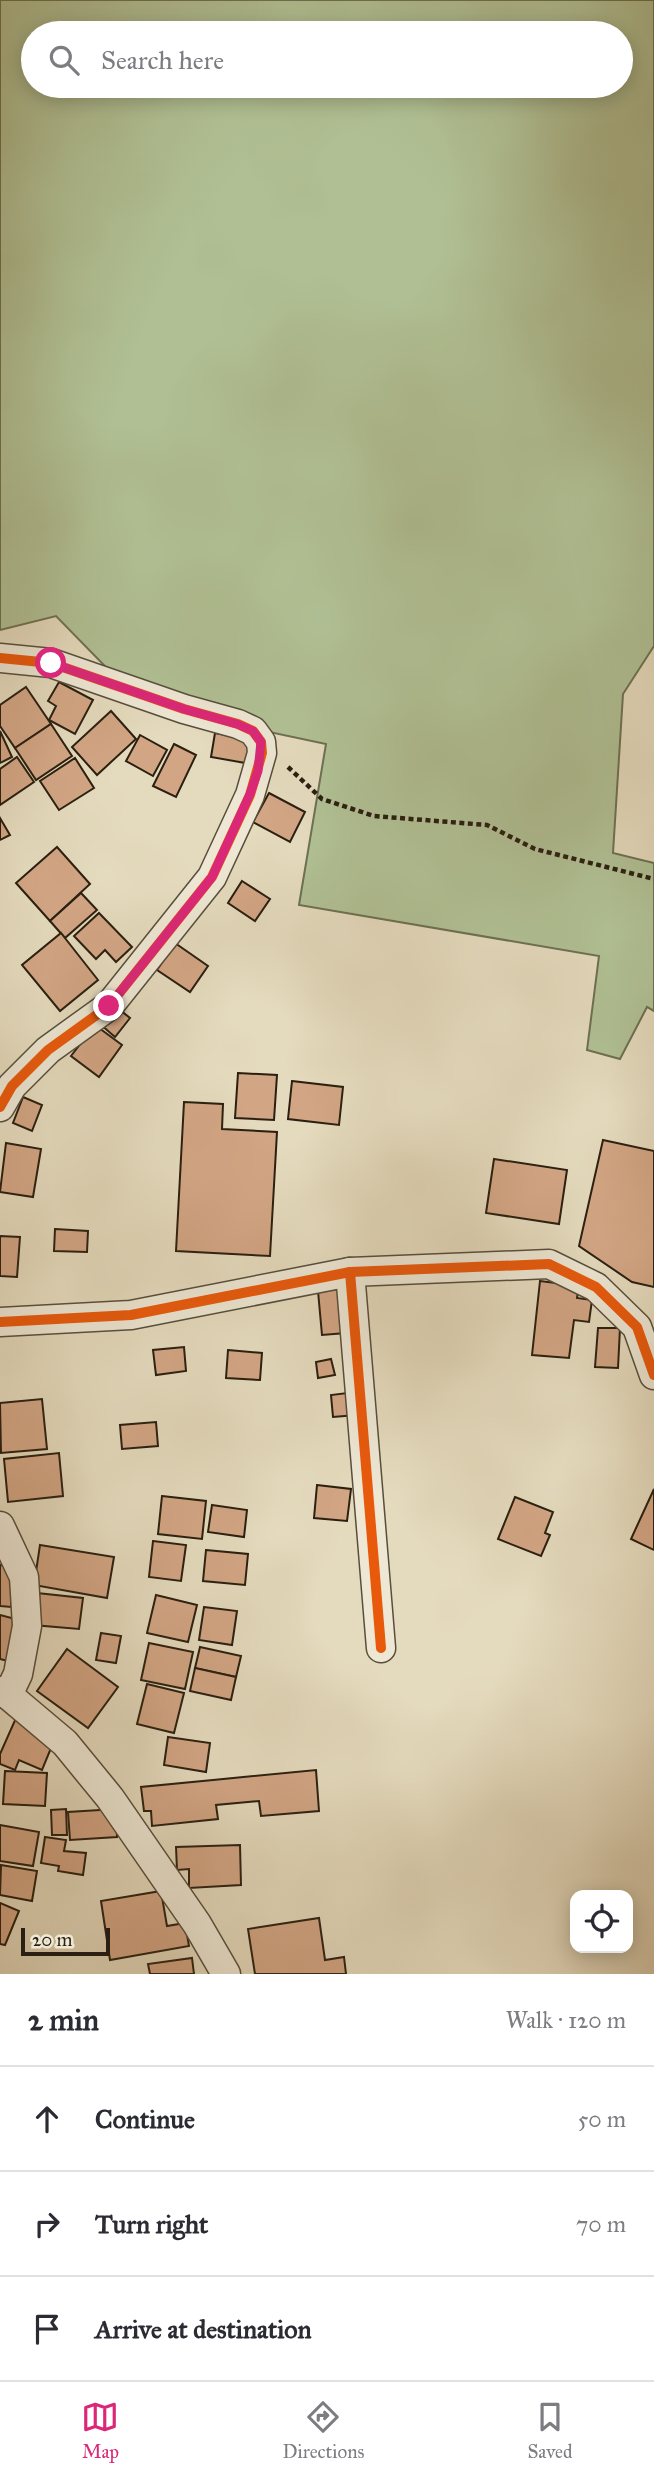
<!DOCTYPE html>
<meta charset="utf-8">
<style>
:root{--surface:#fff;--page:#f2f2f3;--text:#2b2b33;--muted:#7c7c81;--line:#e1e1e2;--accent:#db2777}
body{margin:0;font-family:"IM FELL Great Primer",serif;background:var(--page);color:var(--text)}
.controls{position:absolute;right:21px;bottom:21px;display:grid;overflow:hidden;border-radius:14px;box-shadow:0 4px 18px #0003}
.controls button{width:63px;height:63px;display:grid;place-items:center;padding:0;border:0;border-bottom:2px solid var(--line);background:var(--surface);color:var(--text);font:35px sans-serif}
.scale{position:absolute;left:21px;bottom:18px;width:89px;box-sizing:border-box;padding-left:7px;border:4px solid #2a1f10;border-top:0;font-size:19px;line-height:24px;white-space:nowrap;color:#2a1f10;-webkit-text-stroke:5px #ede7d4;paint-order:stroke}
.stop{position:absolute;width:21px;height:21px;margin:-16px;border:5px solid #db2777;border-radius:50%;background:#fff}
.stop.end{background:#db2777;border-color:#fff;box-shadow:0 2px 7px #0008}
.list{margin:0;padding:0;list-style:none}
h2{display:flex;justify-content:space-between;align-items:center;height:91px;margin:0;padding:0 28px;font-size:30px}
h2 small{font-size:23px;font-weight:400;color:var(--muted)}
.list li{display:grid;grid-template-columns:46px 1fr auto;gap:21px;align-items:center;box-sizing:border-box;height:105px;padding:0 28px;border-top:2px solid var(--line)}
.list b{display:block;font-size:26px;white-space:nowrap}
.list em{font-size:23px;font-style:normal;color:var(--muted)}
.icon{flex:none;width:38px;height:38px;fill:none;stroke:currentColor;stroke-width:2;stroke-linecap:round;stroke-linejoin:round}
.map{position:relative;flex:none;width:654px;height:1974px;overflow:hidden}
.search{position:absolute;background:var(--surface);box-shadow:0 4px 18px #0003;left:21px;right:21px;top:21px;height:77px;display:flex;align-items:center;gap:18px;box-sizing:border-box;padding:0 24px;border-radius:38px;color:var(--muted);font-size:26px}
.sheet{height:406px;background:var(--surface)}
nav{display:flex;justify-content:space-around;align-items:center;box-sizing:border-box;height:98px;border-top:2px solid var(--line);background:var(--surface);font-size:19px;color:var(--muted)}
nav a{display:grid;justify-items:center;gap:4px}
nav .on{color:var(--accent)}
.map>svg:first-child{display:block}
.green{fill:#b0c094;stroke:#6d7052;stroke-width:2;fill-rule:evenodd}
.building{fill:#d2a584;stroke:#2a1f10;stroke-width:2}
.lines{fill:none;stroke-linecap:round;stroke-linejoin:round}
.street-casing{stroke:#584e3b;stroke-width:31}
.path{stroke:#2a1f10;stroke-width:4.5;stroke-dasharray:5 3.5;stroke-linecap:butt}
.street{stroke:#ede7d4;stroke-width:28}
.cycleway-casing{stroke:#ede7d4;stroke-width:15}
.cycleway{stroke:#e8590c;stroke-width:10}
.route{stroke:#db2777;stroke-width:9}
</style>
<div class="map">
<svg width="654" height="1974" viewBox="0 0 654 1974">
<rect width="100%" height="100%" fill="#e4dabd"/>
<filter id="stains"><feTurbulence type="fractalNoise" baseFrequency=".00286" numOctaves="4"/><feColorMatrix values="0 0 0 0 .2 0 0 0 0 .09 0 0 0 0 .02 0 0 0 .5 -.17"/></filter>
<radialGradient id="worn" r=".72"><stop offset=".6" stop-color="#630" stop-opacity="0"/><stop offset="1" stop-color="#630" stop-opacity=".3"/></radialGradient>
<path class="green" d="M0 0H654V646L623 694 613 853 654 863V1011L647 1007 620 1059 587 1050 599 956 299 905 326 744 143 705 56 616 0 630ZM33 33H621V86H33Z"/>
<g class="building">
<path d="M59 682 93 700 75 734 49 720 56 706 48 701Z"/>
<path d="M26 687 51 724 15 748 0 726V705Z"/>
<path d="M111 711 136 739 97 775 72 747Z"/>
<path d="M51 724 72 756 36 780 15 748Z"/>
<path d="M0 731 12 757 0 763Z"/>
<path d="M215 733 256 740 251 764 211 757Z"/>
<path d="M140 735 167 750 153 776 126 761Z"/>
<path d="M174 744 196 755 176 797 153 786Z"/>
<path d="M17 757 34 782 0 805V769Z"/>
<path d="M75 758 94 788 59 810 40 781Z"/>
<path d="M269 793 305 812 290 842 253 822Z"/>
<path d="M0 818 10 835 0 840Z"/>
<path d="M57 847 90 884 50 921 16 883Z"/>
<path d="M242 881 270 899 255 921 228 903Z"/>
<path d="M81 893 97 910 65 938 50 921Z"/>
<path d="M99 913 132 947 116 962 105 950 96 959 74 936Z"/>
<path d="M61 933 98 980 60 1011 22 965Z"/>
<path d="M175 943 208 966 190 992 157 970Z"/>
<path d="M115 1006 130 1018 115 1037 100 1024Z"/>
<path d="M95 1025 122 1045 99 1077 71 1056Z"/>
<path d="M238 1073 277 1075 274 1120 235 1118Z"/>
<path d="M292 1081 343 1087 339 1125 288 1119Z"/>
<path d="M23 1097 42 1105 32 1131 13 1123Z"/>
<path d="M184 1102 223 1104 222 1129 277 1132 270 1256 176 1251Z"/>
<path d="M603 1140 654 1151V1287L632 1282 579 1246Z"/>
<path d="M6 1143 41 1149 33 1197 0 1192Z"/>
<path d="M494 1159 567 1170 559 1224 486 1213Z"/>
<path d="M55 1229 88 1231 87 1252 54 1251Z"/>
<path d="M0 1236 20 1237 17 1277 0 1276Z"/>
<path d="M540 1281 579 1286 577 1298 592 1300 589 1322 574 1320 569 1358 532 1355Z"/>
<path d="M342 1289 346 1333 322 1335 318 1291Z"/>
<path d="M598 1328H620L618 1368 595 1367Z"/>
<path d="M184 1347 186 1371 156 1375 153 1350Z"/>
<path d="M228 1350 262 1353 260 1380 226 1378Z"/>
<path d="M331 1359 335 1375 318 1378 316 1362Z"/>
<path d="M355 1392 357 1415 333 1417 331 1395Z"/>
<path d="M42 1399 47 1449 1 1453 0 1403Z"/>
<path d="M156 1422 158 1446 122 1449 120 1425Z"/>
<path d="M59 1453 63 1496 8 1502 4 1459Z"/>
<path d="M317 1485 351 1489 347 1521 314 1518Z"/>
<path d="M654 1489V1550L631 1539Z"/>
<path d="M162 1496 206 1501 202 1539 158 1534Z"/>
<path d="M515 1497 553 1512 545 1533 550 1535 541 1556 498 1539Z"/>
<path d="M212 1505 247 1510 244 1537 208 1532Z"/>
<path d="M153 1541 186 1545 181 1581 149 1577Z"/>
<path d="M40 1545 114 1557 107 1598 34 1585Z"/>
<path d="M206 1550 248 1554 245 1585 203 1581Z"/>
<path d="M0 1565 13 1566 11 1607 0 1606Z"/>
<path d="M37 1593 83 1598 79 1629 33 1625Z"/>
<path d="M156 1595 197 1605 188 1642 147 1633Z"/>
<path d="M204 1607 237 1611 232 1645 199 1640Z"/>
<path d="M0 1615 19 1620 8 1661 0 1659Z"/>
<path d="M101 1633 121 1636 116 1663 96 1660Z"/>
<path d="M149 1643 193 1652 185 1689 141 1680Z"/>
<path d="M200 1647 241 1656 236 1677 195 1668Z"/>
<path d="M67 1649 118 1687 88 1728 37 1691Z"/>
<path d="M195 1668 236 1677 231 1700 190 1691Z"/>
<path d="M147 1684 184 1693 174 1733 137 1724Z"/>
<path d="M16 1718 56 1736 42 1770 19 1760 15 1770 0 1764V1754Z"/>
<path d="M168 1737 210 1743 206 1772 164 1765Z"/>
<path d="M316 1770 319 1811 261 1816 259 1801 216 1805 218 1819 152 1826 151 1811H144L141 1787Z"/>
<path d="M5 1771 47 1773 45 1806 3 1804Z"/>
<path d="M66 1809 67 1835H52L51 1810Z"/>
<path d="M116 1809 117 1837 70 1840 68 1812Z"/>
<path d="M0 1825 39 1832 33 1866 0 1861Z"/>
<path d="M45 1837 66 1840 64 1851 86 1853 83 1875 58 1871 59 1866 41 1863Z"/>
<path d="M240 1845 241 1885 189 1888V1869L177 1870 176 1847Z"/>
<path d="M1 1865 37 1871 32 1901 0 1895Z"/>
<path d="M161 1891 167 1926 185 1923 189 1946 110 1960 101 1901Z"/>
<path d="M0 1903 19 1911 5 1945 0 1944Z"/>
<path d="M319 1918 325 1960 344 1957 346 1974H255L248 1929Z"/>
<path d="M192 1958 194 1974H150L148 1964Z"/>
</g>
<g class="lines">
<g class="street-casing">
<g id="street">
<path d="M0 658 51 663 184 709 238 724 253 731 261 742 262 753 250 795 212 877 109 1006 48 1050 12 1086 0 1107"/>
<path d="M350 1272 381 1648"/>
<path d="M0 1322 131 1315 350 1272 549 1264 596 1287 637 1327 654 1375"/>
<path d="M0 1526 24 1577 27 1626 18 1674 8 1695"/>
<path d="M0 1691 8 1695 65 1743 110 1798 197 1924 226 1974"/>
</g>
</g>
<path class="path" d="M288 767 322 799 374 816 487 825 535 849 654 879"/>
<use href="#street" class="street"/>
<g class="cycleway-casing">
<g id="cycleway">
<path d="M0 658 51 663 184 709 238 724 253 731 261 742 262 753 250 795 212 877 109 1006 48 1050 12 1086 0 1107"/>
<path d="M350 1272 381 1648"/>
<path d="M0 1322 131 1315 350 1272 549 1264 596 1287 637 1327 654 1375"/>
</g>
</g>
<use href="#cycleway" class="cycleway"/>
</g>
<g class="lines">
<path class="route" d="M51 663 184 709 237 724 253 731 261 742 258 771 250 794 212 877 109 1006"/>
</g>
<rect width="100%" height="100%" filter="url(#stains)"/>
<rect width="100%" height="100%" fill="url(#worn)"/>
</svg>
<div class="controls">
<button><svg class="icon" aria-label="locate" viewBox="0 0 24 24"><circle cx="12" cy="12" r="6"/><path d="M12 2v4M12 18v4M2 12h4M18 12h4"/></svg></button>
</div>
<div class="scale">20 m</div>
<div class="stop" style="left:51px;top:663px"></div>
<div class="stop end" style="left:109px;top:1006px"></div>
<div class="search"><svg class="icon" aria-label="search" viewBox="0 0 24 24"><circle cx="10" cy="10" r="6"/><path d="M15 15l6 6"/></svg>Search here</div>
</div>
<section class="sheet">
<h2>2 min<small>Walk · 120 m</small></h2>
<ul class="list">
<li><svg class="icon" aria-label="ahead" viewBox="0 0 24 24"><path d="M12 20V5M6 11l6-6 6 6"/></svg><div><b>Continue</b></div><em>50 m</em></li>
<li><svg class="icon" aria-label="right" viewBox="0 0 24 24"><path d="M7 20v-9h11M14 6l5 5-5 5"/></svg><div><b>Turn right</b></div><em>70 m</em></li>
<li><svg class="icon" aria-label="arrive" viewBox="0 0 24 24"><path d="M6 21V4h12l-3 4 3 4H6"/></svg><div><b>Arrive at destination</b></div></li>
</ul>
</section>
<nav>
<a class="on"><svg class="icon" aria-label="map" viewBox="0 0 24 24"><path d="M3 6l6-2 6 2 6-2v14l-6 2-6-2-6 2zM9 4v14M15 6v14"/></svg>Map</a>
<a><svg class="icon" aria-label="directions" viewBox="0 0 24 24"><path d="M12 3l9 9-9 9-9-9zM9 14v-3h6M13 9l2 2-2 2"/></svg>Directions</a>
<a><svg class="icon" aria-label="saved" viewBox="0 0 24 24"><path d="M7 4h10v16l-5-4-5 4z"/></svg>Saved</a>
</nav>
